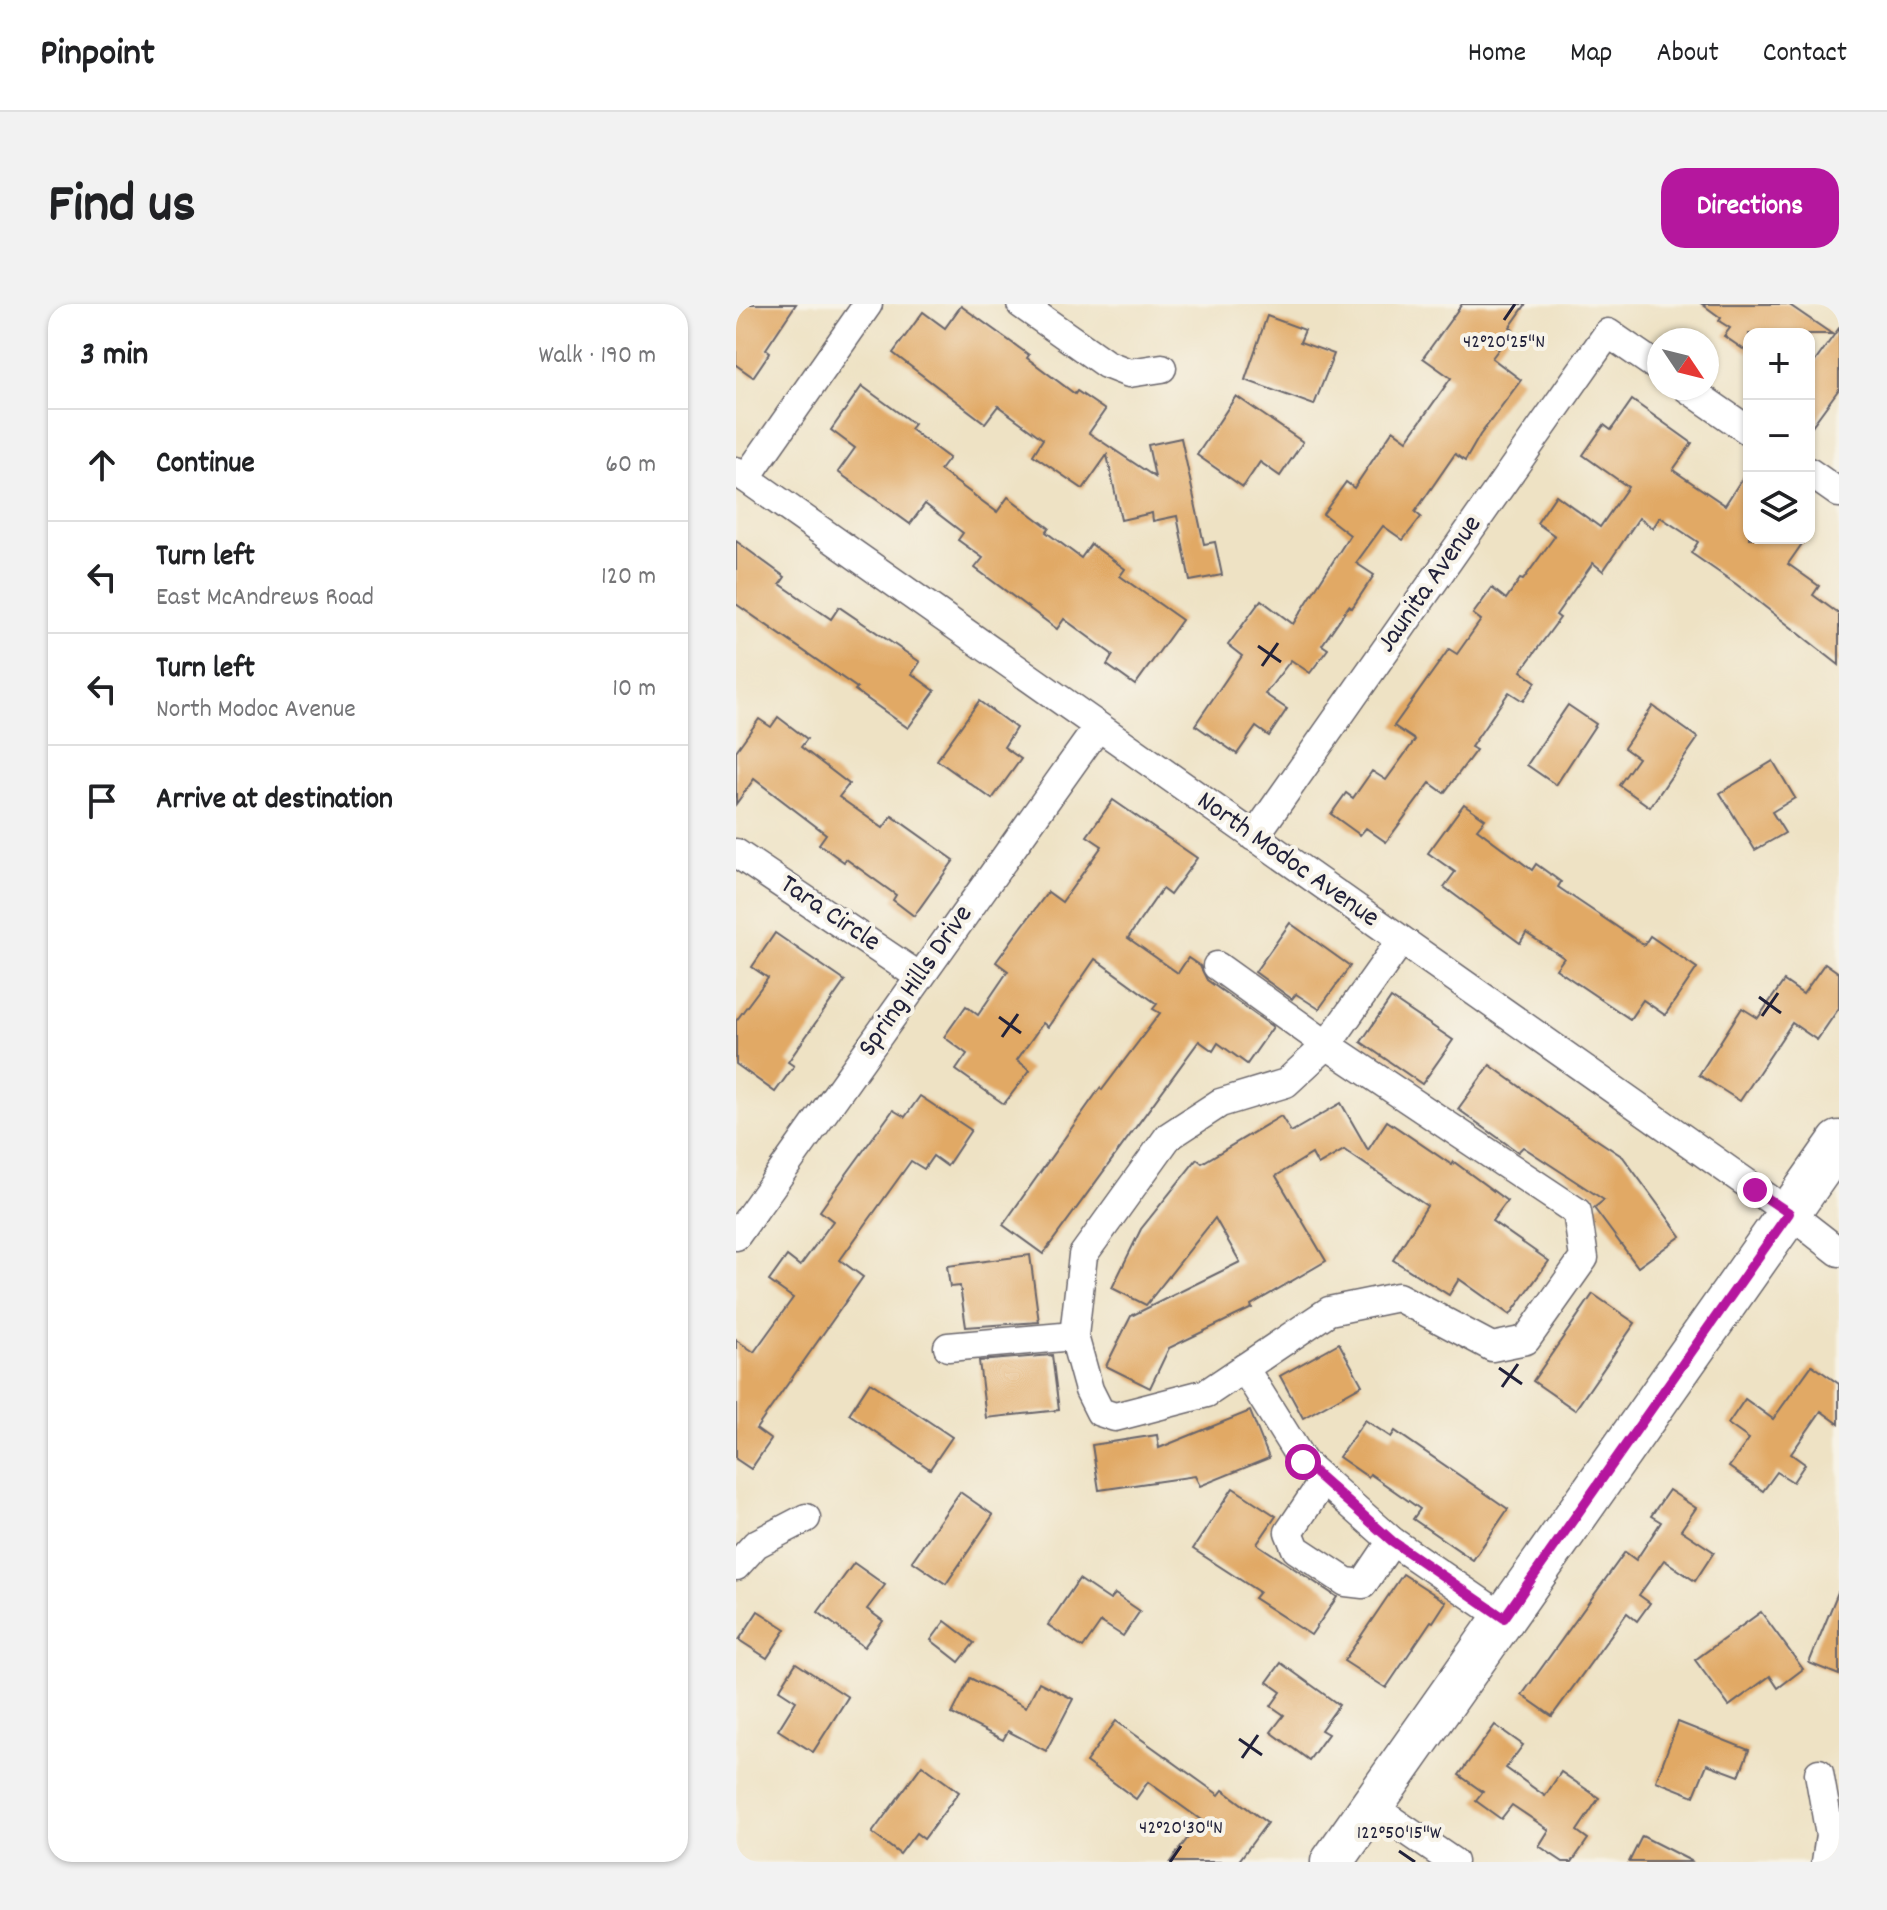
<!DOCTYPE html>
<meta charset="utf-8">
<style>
:root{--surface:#fff;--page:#f2f2f2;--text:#202124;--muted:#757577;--line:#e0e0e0;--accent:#b5179e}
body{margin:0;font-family:Dekko,sans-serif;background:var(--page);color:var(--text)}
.controls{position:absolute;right:24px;top:24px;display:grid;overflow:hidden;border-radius:16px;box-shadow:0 2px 6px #0004}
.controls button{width:72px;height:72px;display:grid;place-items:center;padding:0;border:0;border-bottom:2px solid var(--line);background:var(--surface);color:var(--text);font:40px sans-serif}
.compass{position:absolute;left:911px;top:24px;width:72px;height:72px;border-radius:50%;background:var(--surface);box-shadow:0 2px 6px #0004;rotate:125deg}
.stop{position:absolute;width:24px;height:24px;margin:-18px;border:6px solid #b5179e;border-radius:50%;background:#fff}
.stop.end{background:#b5179e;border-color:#fff;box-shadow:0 2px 8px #0008}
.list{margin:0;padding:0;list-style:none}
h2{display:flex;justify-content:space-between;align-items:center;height:104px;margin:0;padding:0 32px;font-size:34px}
h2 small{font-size:26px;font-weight:400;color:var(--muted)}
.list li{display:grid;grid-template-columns:52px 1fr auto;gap:24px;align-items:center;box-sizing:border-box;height:112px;padding:0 32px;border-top:2px solid var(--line)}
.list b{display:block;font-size:30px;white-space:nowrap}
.list p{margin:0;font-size:26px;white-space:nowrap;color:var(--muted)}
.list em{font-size:26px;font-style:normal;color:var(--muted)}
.icon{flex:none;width:44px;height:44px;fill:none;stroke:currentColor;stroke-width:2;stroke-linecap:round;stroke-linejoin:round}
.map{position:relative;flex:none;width:1103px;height:1558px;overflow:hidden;border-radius:24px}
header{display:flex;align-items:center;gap:48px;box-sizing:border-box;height:112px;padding:0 40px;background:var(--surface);border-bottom:2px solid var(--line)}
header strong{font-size:38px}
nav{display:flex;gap:44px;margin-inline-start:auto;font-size:28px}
.intro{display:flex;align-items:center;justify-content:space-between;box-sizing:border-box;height:192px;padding:0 48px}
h1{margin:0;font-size:56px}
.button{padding:20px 36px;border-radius:24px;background:var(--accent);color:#fff;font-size:28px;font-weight:700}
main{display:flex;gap:48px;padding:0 48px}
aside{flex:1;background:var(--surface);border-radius:24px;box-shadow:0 2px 6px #0004}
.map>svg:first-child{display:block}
.building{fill:#e1a965}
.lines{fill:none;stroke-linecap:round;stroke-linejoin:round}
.minor-casing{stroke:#69656b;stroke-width:31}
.secondary-casing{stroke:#69656b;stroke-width:45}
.minor{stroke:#fff;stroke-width:28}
.secondary{stroke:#fff;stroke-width:42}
.route{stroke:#b5179e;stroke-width:10}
.ticks{fill:none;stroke:#22223b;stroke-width:3}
.labels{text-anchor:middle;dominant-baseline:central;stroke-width:8;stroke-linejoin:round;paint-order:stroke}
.street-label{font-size:28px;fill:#22223b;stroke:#f7f3e8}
.ticks-label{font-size:20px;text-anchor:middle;fill:#22223b;stroke:#f7f3e8;stroke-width:8;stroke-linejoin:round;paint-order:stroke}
</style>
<header>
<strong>Pinpoint</strong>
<nav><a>Home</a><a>Map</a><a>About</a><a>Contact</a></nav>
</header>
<div class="intro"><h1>Find us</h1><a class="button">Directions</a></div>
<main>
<aside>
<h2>3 min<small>Walk · 190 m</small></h2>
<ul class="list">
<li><svg class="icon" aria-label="ahead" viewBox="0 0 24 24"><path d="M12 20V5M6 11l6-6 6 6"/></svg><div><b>Continue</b></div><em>60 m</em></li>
<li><svg class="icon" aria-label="left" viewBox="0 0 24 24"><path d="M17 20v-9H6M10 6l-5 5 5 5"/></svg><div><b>Turn left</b><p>East McAndrews Road</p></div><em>120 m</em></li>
<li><svg class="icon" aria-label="left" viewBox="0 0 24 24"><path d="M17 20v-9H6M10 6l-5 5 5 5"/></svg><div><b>Turn left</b><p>North Modoc Avenue</p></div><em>10 m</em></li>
<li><svg class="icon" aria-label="arrive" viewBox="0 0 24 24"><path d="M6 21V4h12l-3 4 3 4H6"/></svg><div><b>Arrive at destination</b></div></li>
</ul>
</aside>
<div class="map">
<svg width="1103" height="1558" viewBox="0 0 1103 1558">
<rect width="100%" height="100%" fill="#f7f3e8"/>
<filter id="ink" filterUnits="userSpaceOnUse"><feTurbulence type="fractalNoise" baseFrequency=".0125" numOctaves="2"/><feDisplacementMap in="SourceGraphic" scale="16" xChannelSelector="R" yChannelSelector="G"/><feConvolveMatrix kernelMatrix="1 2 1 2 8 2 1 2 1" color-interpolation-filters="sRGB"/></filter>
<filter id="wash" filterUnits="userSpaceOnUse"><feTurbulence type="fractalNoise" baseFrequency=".006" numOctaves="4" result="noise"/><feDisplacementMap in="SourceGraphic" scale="32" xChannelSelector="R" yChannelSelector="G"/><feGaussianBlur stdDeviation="1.8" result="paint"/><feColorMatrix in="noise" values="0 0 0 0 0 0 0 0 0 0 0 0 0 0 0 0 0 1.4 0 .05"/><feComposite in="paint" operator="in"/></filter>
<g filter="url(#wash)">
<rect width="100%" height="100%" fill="#eee2c4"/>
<g id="blocks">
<g class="building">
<path d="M0 0H60L30 45 34 48 17 73 0 61Z"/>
<path d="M726 0H790L774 23 777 26 756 54 785 76 744 131 729 157 719 150 679 208 685 213 667 236 647 222 620 259 638 271 616 304 613 302 586 341 592 345 574 369 555 356 529 390 551 405 533 432 520 423 501 450 459 421 506 352 492 341 525 296 557 320 614 231 587 210 610 178 618 184 657 126 671 136 715 74 687 54Z"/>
<path d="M966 0H1052L1096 30H1013V49L988 32 994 24 983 17 985 14Z"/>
<path d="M225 2 293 51 291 54 339 90 341 87 369 106 353 129 419 173 412 141 445 134 468 240 479 238 486 271 454 277 441 212 417 217 416 209 385 216 371 151 347 185 297 151 307 135 262 102 249 119 157 49 187 8 209 24Z"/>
<path d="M531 12 569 26 564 38 598 50 578 101 509 76Z"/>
<path d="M1103 24V85L1073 126V66Z"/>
<path d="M126 82 178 120 174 125 213 154 204 166 261 208 272 193 313 224 310 228 345 254 355 240 389 265 384 272 446 316 399 381 371 361 377 351 328 315 321 325 239 264 247 254 222 236 227 229 189 200 174 220 102 168 119 144 95 126Z"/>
<path d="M500 92 567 138 544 172 524 158 507 183 461 151Z"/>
<path d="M896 96 956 139 937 166 989 201 1013 164V234H1070L1052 260 1083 282 1077 291 1103 310V361L1000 280 955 249 962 238 924 213 917 224 903 214 867 267 857 259 820 311 824 314 785 367 800 378 787 397 773 388 735 443 740 446 708 489 694 479 650 538 630 524 624 531 595 510 610 489 617 494 636 467 650 476 679 436 658 422 713 345 721 350 745 316 737 310 756 284 770 295 784 275 787 276 819 232 801 219 820 191 864 223 892 183 847 151 868 121 875 126Z"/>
<path d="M0 237 49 273 44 280 95 315 103 303 184 358 176 370 199 387 172 424 119 386 121 384 0 300Z"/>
<path d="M243 397 280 424 268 443 285 455 256 495 201 456Z"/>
<path d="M832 401 860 420 820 481 791 461Z"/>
<path d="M917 402 962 434 914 503 883 481 902 454 888 444Z"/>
<path d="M42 413 71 435 65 443 113 480 103 493 147 524 156 512 218 556 178 612 157 596 160 591 110 555 108 558 83 540 90 530 18 475 0 500V447L23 415 35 423Z"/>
<path d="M1037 457 1059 494 1036 508 1049 529 1019 546 984 489Z"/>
<path d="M377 496 461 554 434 591 426 585 392 634 442 669 452 654 464 662 471 676 537 723 511 760 482 739 477 747 463 737 307 950 267 921 364 784 366 786 424 709 417 705 421 700 359 655 312 723 307 719 281 756 294 766 268 800 220 766 231 750 208 733 230 702 242 711 272 667 260 658 278 633 312 588 326 598 366 542 351 532Z"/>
<path d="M728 500 749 515 741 525 796 566 800 560 825 578 822 583 908 641 914 632 961 664 929 711 907 696 894 715 820 665 828 654 790 629 784 639 708 583 719 568 692 549Z"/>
<path d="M554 619 614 662 583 705 560 690 556 695 519 668Z"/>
<path d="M39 629 109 677 52 758 58 762 39 788 0 760V717L32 674 16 663Z"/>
<path d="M1089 659 1103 669V704L1081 736 1056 719 1004 797 963 771 1006 704 1022 714 1048 677 1067 690Z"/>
<path d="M655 694 717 736 686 780 625 738Z"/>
<path d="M754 761 819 808 887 853 945 932 902 963 858 904 868 896 787 843 782 848 722 805Z"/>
<path d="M184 792 235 826 211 862 197 852 188 865 175 857 104 956 127 973 20 1125 35 1136 15 1165 0 1155V1036L18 1048 57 994 33 977 51 952 64 962 97 917 84 907 101 883 157 806 169 813Z"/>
<path d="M605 799 632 846 651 817 716 861 718 858 771 897 756 917 813 957 774 1011 723 975 713 991 657 956 691 902 608 846 582 861 576 850 540 872 590 957 515 1001 516 1004 433 1044 414 1084 370 1062 395 1012 504 958 479 914 410 1001 376 984 405 925 461 855 466 859 545 812 555 828Z"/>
<path d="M294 951 303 1018 230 1023 224 982 214 983 211 962Z"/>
<path d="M857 990 899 1019 839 1106 797 1077Z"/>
<path d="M603 1039 626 1081 567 1114 544 1072Z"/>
<path d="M316 1051 323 1106 250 1114 243 1057Z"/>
<path d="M1076 1061 1103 1080V1120L1085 1107 1055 1150 1069 1160 1057 1178 1041 1168 1027 1187 993 1163 1013 1135 992 1120 1009 1095 1037 1115Z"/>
<path d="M134 1078 216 1133 194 1165 113 1110Z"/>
<path d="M514 1107 533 1154 464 1182 459 1172 363 1186 356 1141 421 1131 423 1144Z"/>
<path d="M629 1116 655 1133 659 1127 772 1205 737 1256 677 1215 684 1205 634 1170 632 1173 603 1153Z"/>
<path d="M497 1184 540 1212 521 1240 601 1293 575 1331 518 1294 523 1288 457 1245Z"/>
<path d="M933 1186 960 1204 945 1226 978 1248 959 1277 928 1256 903 1291 914 1299 901 1317 891 1309 816 1412 786 1391 889 1248 900 1256 925 1218 915 1212Z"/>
<path d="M224 1188 257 1211 210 1280 176 1257Z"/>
<path d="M118 1259 149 1281 131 1305 147 1317 128 1343 82 1308Z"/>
<path d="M667 1270 710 1298 697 1318 695 1317 650 1384 608 1357Z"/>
<path d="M343 1275 374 1296 379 1290 404 1307 387 1332 365 1318 347 1344 312 1321Z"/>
<path d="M1102 1288H1103V1371L1073 1359Z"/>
<path d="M22 1307 50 1325 31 1354 3 1336Z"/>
<path d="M1025 1308 1067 1365 1042 1384 1034 1372 993 1402 959 1356Z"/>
<path d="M209 1317 238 1339 223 1358 195 1336Z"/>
<path d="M60 1359 112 1393 77 1448 42 1426 60 1397 43 1386Z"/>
<path d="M545 1359 603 1401 585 1426 592 1430 573 1456 535 1428 548 1411 535 1402 545 1388 531 1378Z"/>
<path d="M234 1374 290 1403 303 1378 337 1395 310 1447 272 1427 267 1436 216 1410Z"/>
<path d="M380 1417 483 1491 487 1486 531 1519 502 1558H434L465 1516 412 1478 400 1495 350 1458Z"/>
<path d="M942 1418 1013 1446 1003 1472 971 1460 958 1492 920 1477Z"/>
<path d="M759 1421 787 1441 770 1464 809 1492 825 1468 863 1494 841 1527 852 1535 836 1558H827L803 1542 813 1526 776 1501 765 1515 740 1497 747 1488 723 1471Z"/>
<path d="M186 1461 223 1488 188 1535 180 1529 164 1550 136 1529Z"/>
<path d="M906 1532 957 1558H893Z"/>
</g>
</g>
</g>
<g filter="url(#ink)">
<use href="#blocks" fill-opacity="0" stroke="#69656b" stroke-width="2"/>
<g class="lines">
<g class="minor-casing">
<g id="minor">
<path d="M285 0 370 60 393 69 426 64"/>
<path d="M951 84 1013 127"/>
<path d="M0 167 1053 909 1103 948"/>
<path d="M1073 168 1103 189"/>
<path d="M10 174 132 0"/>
<path d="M518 533 872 29 923 64"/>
<path d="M0 549 184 673"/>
<path d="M481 662 591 741 841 908 848 954 790 1036 756 1043 662 993 593 1007 471 1089 379 1113 364 1108 353 1086 338 1032 347 951 432 833 484 799 550 779 591 741 664 638"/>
<path d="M0 932 362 423"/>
<path d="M212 1043 338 1032"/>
<path d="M508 1064 567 1158 656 1237 768 1314"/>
<path d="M588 1176 553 1228 560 1245 610 1278 627 1280 656 1237"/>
<path d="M0 1262 20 1240 70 1214"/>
<path d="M1083 1469 1094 1531 1090 1558"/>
<path d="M635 1502 717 1558"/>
</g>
</g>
<g class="secondary-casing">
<path id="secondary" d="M596 1558 1103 838"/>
</g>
<use href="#minor" class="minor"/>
<use href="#secondary" class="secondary"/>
</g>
</g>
<g class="lines" filter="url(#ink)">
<path class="route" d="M567 1158 656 1237 768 1314 1053 909 1019 886"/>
</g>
<path class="ticks" d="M768 16 779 0M522 342 545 358M526 362 542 339M1023 693 1045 709M1026 712 1042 689M263 713 285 729M266 733 282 710M763 1064 786 1080M766 1083 782 1060M503 1435 526 1451M506 1454 522 1431M663 1547 679 1558M434 1558 445 1542"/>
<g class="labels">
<g class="street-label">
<text transform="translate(695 281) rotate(-55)">Jaunita Avenue</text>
<text transform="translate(551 557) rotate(35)">North Modoc Avenue</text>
<text transform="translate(93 611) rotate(34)">Tara Circle</text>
<text transform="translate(181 678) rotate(-55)">Spring Hills Drive</text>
</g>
</g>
<g class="ticks-label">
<text x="768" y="43">42°20'25"N</text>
<text x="445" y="1529">42°20'30"N</text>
<text x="663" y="1534">122°50'15"W</text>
</g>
</svg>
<div class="controls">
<button>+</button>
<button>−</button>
<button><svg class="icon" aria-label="layers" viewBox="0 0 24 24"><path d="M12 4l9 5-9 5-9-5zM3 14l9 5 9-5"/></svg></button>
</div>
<svg class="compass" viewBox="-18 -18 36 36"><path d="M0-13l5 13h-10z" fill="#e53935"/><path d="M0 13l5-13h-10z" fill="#757577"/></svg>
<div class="stop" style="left:567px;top:1158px"></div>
<div class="stop end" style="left:1019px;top:886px"></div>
</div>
</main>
